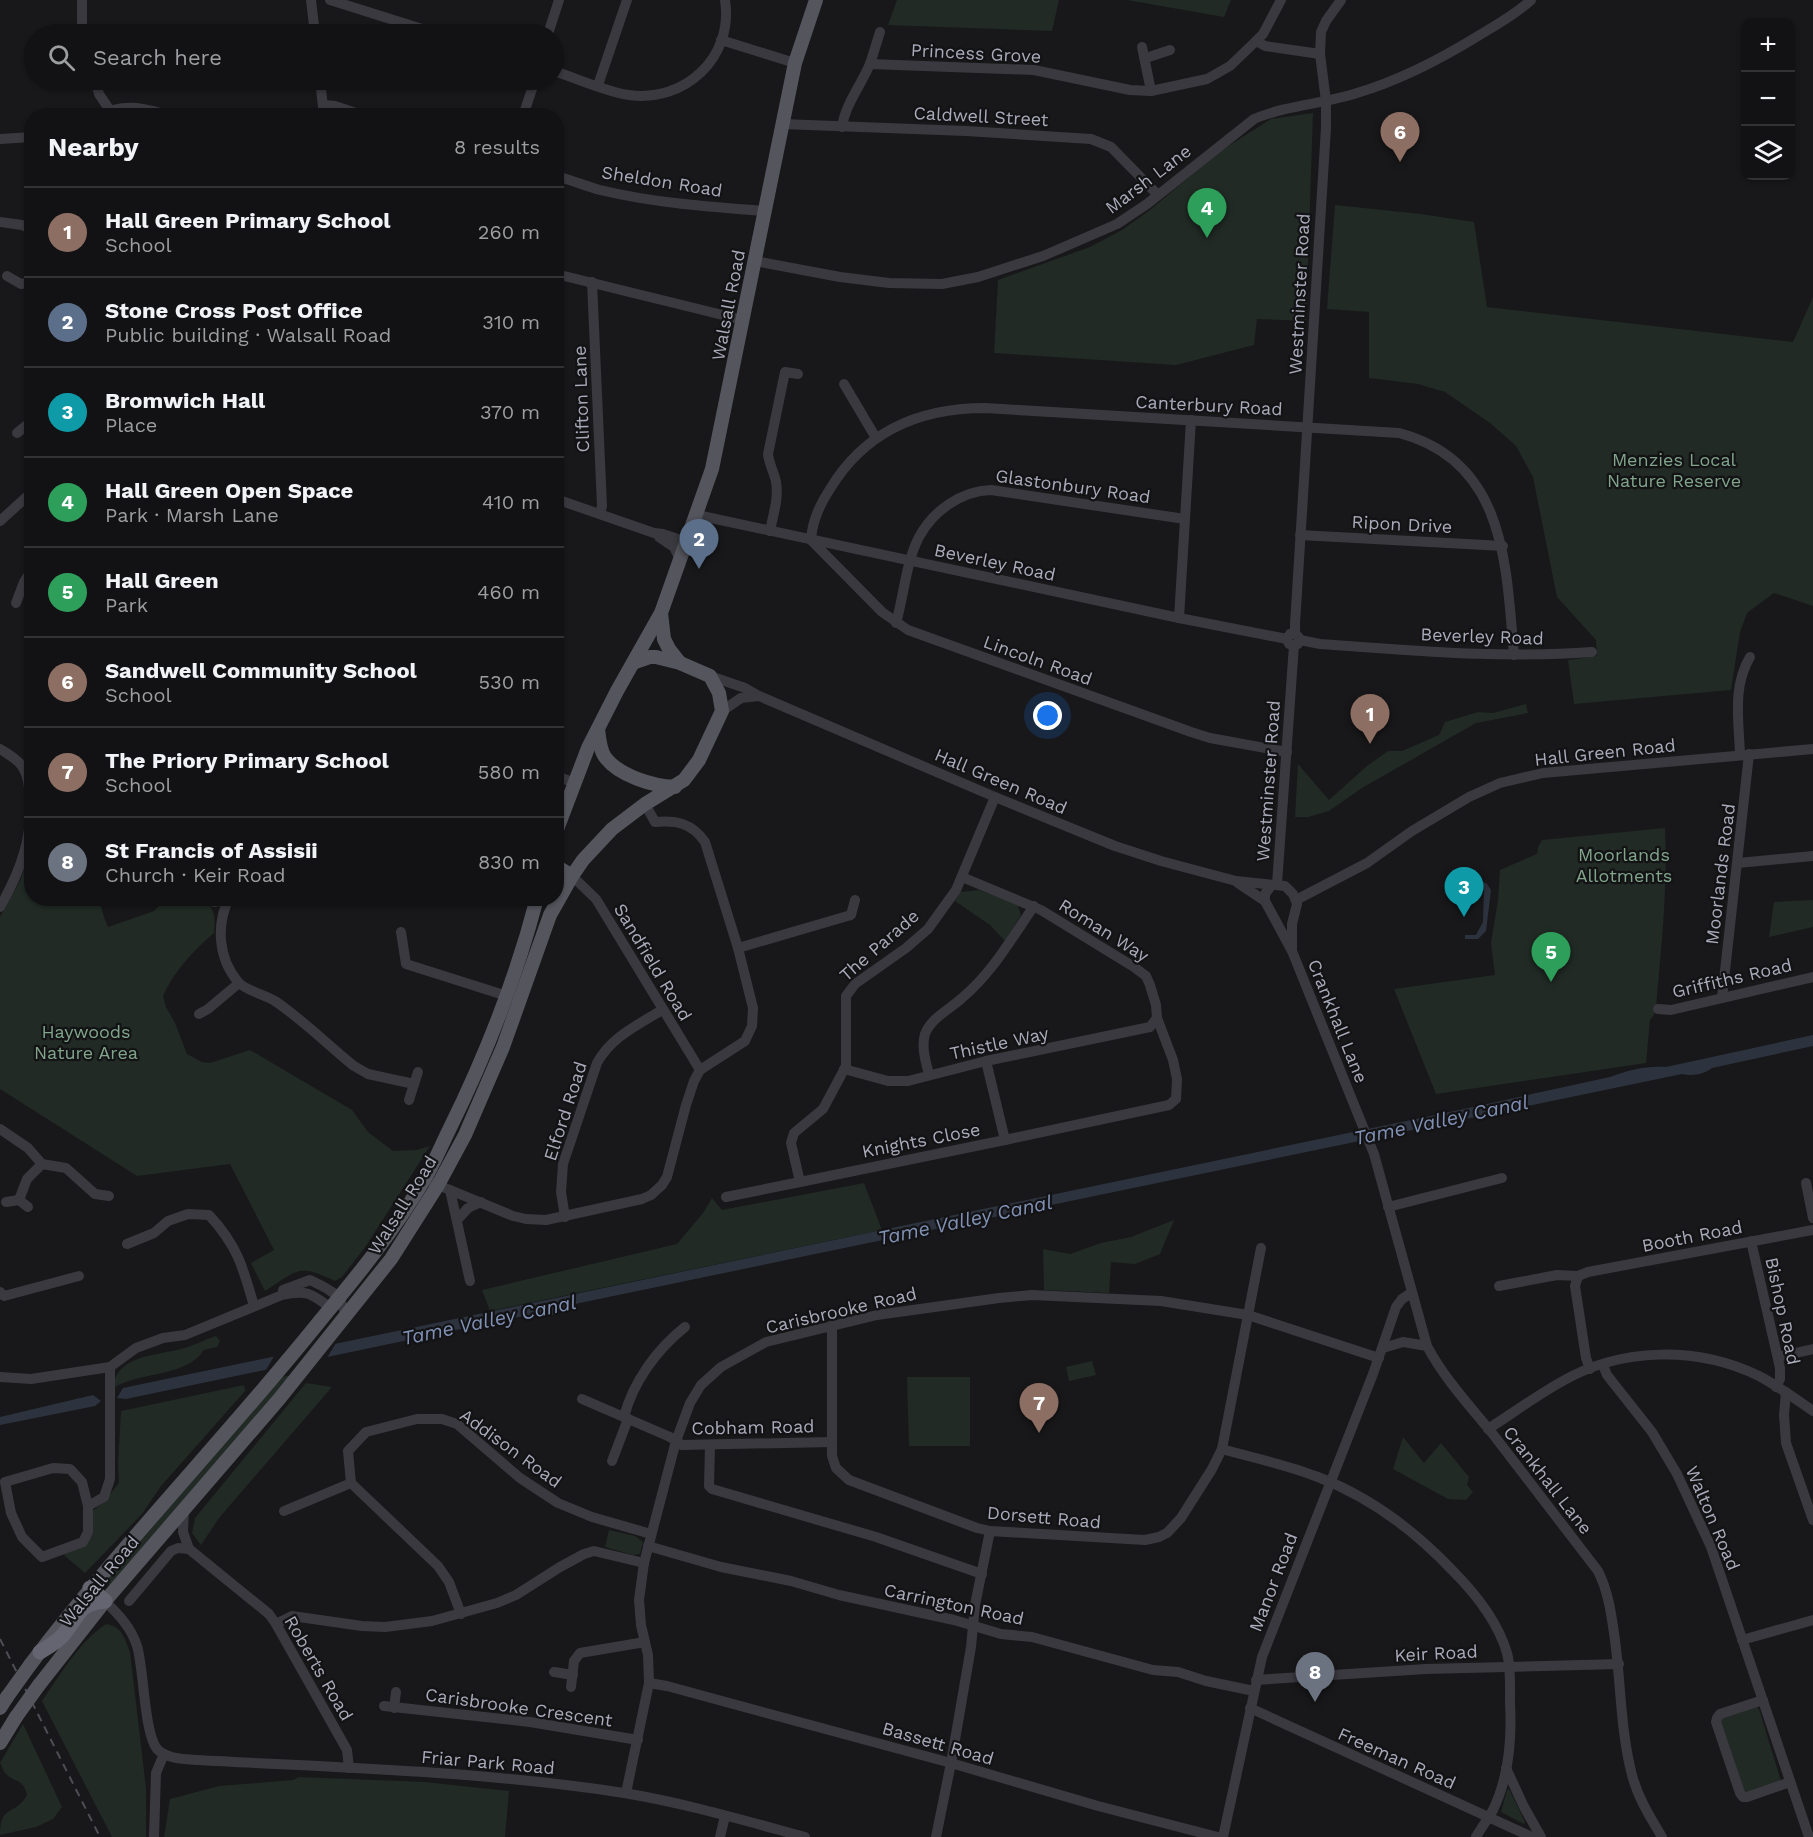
<!DOCTYPE html>
<meta charset="utf-8">
<style>
:root{--surface:#121214;--page:#1b1b1d;--text:#f1f3f6;--muted:#9c9ea0;--line:#313234;--accent:#f5de34}
body{margin:0;font-family:"Work Sans",sans-serif;background:var(--page);color:var(--text)}
.controls{position:absolute;right:18px;top:18px;display:grid;overflow:hidden;border-radius:12px;box-shadow:0 2px 4px #0004}
.controls button{width:54px;height:54px;display:grid;place-items:center;padding:0;border:0;border-bottom:2px solid var(--line);background:var(--surface);color:var(--text);font:30px sans-serif}
.you{position:absolute;left:1048px;top:716px;width:21px;height:21px;margin:-15px;border:4px solid #fff;border-radius:50%;background:#1a73e8;box-shadow:0 0 0 9px #1a73e833}
.badge{display:grid;place-items:center;width:39px;height:39px;border-radius:50%;background:var(--accent);color:#fff;font-size:20px;font-weight:700}
.pin{position:absolute;translate:-50% -50px;filter:drop-shadow(0 2px 3px #0008)}
.pin::after{content:'';position:absolute;top:32px;width:21px;height:18px;background:inherit;clip-path:polygon(0 0,100% 0,50% 100%)}
.list{margin:0;padding:0;list-style:none}
h2{display:flex;justify-content:space-between;align-items:center;height:78px;margin:0;padding:0 24px;font-size:26px}
h2 small{font-size:20px;font-weight:400;color:var(--muted)}
.list li{display:grid;grid-template-columns:39px 1fr auto;gap:18px;align-items:center;box-sizing:border-box;height:90px;padding:0 24px;border-top:2px solid var(--line)}
.list b{display:block;font-size:22px;white-space:nowrap}
.list p{margin:0;font-size:20px;white-space:nowrap;color:var(--muted)}
.list em{font-size:20px;font-style:normal;color:var(--muted)}
.icon{flex:none;width:33px;height:33px;fill:none;stroke:currentColor;stroke-width:2;stroke-linecap:round;stroke-linejoin:round}
.map{position:relative;flex:none;width:1813px;height:1837px;overflow:hidden}
.search{position:absolute;background:var(--surface);box-shadow:0 2px 4px #0004;left:24px;top:24px;width:540px;height:66px;display:flex;align-items:center;gap:15px;box-sizing:border-box;padding:0 21px;border-radius:33px;color:var(--muted);font-size:22px}
.panel{position:absolute;background:var(--surface);box-shadow:0 2px 4px #0004;left:24px;top:108px;width:540px;height:798px;border-radius:24px}
.map>svg:first-child{display:block}
.green{fill:#212a24}
.water{fill:#2d333e}
.pier{fill:#18181a}
.lines{fill:none;stroke-linecap:round;stroke-linejoin:round}
.minor{stroke:#39393f;stroke-width:10}
.major{stroke:#55555e;stroke-width:14}
.highway{stroke:#646570;stroke-width:15}
.rail{stroke:#4e4e56;stroke-width:2;stroke-dasharray:8 6;stroke-linecap:butt}
.major-bridge{stroke:#55555e;stroke-width:14}
.labels{text-anchor:middle;dominant-baseline:central;stroke-width:4.5;stroke-linejoin:round;paint-order:stroke}
.street-label{font-size:18px;fill:#aaabba;stroke:#131315}
.park-label{font-size:18px;fill:#80a58b;stroke:#131315}
.water-label{font-size:20px;font-style:italic;fill:#8091b5;stroke:#131315}
</style>
<div class="map">
<svg width="1813" height="1837" viewBox="0 0 1813 1837">
<rect width="100%" height="100%" fill="#18181a"/>
<g class="green">
<path d="M897 0H1059L1052 31 888 25Z"/>
<path d="M1127 0H1231L1224 17Z"/>
<path d="M1313 113 1306 321 1257 319 1254 345 1176 365 994 353 998 280 1090 247 1122 230 1150 210 1219 152 1271 119Z"/>
<path d="M1335 205 1421 214 1474 222 1487 307 1793 342 1813 297V606L1774 593 1747 613 1740 632 1731 690 1574 704 1568 660 1597 656 1596 640 1557 597 1533 477 1516 446 1490 423 1445 392 1418 384 1369 378V312L1327 309Z"/>
<path d="M1526 704 1528 713 1476 723 1362 788 1329 811 1308 817H1295L1298 764 1329 800 1367 766 1388 751H1402L1439 735 1445 722 1478 712 1493 713Z"/>
<path d="M1665 828C1668 888 1661 948 1656 1008L1654 1015 1650 1020 1646 1063 1436 1094 1394 989 1495 975 1491 943 1498 900 1500 870 1537 854 1538 847 1542 840Z"/>
<path d="M31 851 32 898 99 899 104 917 108 927 154 911 166 899C196 899 219 894 214 933 192 952 175 970 163 996L166 1007 175 1023 187 1054 202 1062 210 1063 250 1050 352 1110 368 1132 393 1151 417 1150 430 1146 366 1246 342 1277 335 1281C298 1263 298 1270 265 1291L251 1263 274 1250 230 1164 137 1176 0 1089V917L20 881Z"/>
<path d="M979 890 1017 904 1021 915 1005 941 990 925 955 901 960 892Z"/>
<path d="M1813 900V927L1769 937 1774 902Z"/>
<path d="M864 1183 882 1230 490 1311 482 1290 677 1244 703 1213 712 1198 722 1210Z"/>
<path d="M1174 1220 1160 1254 1135 1264 1111 1262 1109 1293 1044 1290 1043 1249 1070 1254 1101 1243 1131 1237Z"/>
<path d="M216 1336 220 1341 217 1347 204 1350C187 1377 138 1372 113 1388 116 1355 155 1356 181 1349 193 1346 204 1340 216 1336Z"/>
<path d="M1092 1361 1096 1375 1069 1381 1066 1367Z"/>
<path d="M293 1375 124 1570 109 1586 107 1575 281 1377Z"/>
<path d="M907 1377H970V1446H909Z"/>
<path d="M306 1383 332 1387 219 1518 201 1545 192 1533 195 1518Z"/>
<path d="M244 1385 245 1391 161 1486 142 1514 85 1573 65 1556 64 1554 84 1546 91 1512 104 1502 119 1483 118 1463 121 1411Z"/>
<path d="M1403 1437 1424 1463 1441 1443 1469 1477 1467 1485 1473 1492 1466 1500 1448 1499 1393 1469Z"/>
<path d="M609 1530 635 1536 643 1542 640 1554 633 1555 605 1547Z"/>
<path d="M106 1624C122 1626 125 1639 130 1652L146 1788V1837H112L42 1701C60 1675 79 1642 106 1624Z"/>
<path d="M1756 1706 1759 1709 1781 1781 1744 1794 1719 1718Z"/>
<path d="M23 1724 62 1807 53 1819 36 1827 0 1835C0 1803 16 1816 27 1795 23 1777 13 1783 5 1773 3 1770 2 1767 0 1763Z"/>
<path d="M299 1777 425 1782 509 1791 505 1837H164L170 1799 219 1786 293 1780Z"/>
<path d="M1509 1789 1525 1822 1524 1824 1501 1812 1507 1790Z"/>
</g>
<g class="water">
<path d="M1478 879 1487 884 1491 890 1486 931 1478 939H1465V935H1476L1483 922 1484 890 1476 888V886L1453 890 1452 894 1444 893 1448 884 1462 880Z"/>
<path d="M1813 1035V1046L1712 1068C1703 1075 1692 1076 1682 1074L570 1305 553 1315 533 1314 126 1399 117 1398 123 1388 1464 1109 1610 1077C1629 1070 1645 1066 1666 1067Z"/>
<path d="M93 1395 101 1401 95 1406 0 1425V1417Z"/>
</g>
<path class="pier" d="M338 1340 325 1361 264 1373 276 1353Z"/>
<g class="lines">
<g class="minor">
<path d="M82 0V25L84 34"/>
<path d="M311 0 315 34"/>
<path d="M330 0 438 34"/>
<path d="M1281 0 1263 34 1256 41 1265 46 1320 54"/>
<path d="M548 34 559 0"/>
<path d="M721 40 795 63"/>
<path d="M1142 47 1151 91"/>
<path d="M1146 58 1170 50"/>
<path d="M870 64 880 32"/>
<path d="M554 71C576 78 606 92 629 95 685 103 734 57 725 0"/>
<path d="M95 80 99 94 109 109"/>
<path d="M320 80 324 116"/>
<path d="M598 85 627 0"/>
<path d="M323 105 335 106 365 116"/>
<path d="M95 116C125 103 141 107 171 116"/>
<path d="M523 116 535 80"/>
<path d="M782 124 966 131 1091 139 1111 147 1158 195"/>
<path d="M842 127C845 105 861 85 870 64L1034 70 1130 90 1151 91 1207 79 1230 66 1256 41"/>
<path d="M0 139 32 137"/>
<path d="M556 176C571 180 586 186 600 190 654 203 710 207 765 211"/>
<path d="M0 222 22 225 32 229"/>
<path d="M755 261 840 277 889 283 942 284 978 277 1043 256 1117 224 1147 204 1254 119C1287 105 1323 104 1357 93 1401 80 1439 60 1478 36 1496 25 1515 15 1531 0"/>
<path d="M556 274 743 320"/>
<path d="M7 276 21 284 32 282"/>
<path d="M592 282 602 506 600 514"/>
<path d="M844 384 876 438"/>
<path d="M17 433 32 421"/>
<path d="M556 499 654 533 663 534 687 542"/>
<path d="M697 515 1179 618 1287 639"/>
<path d="M0 521 32 492"/>
<path d="M770 531C773 515 779 498 776 482 774 472 769 464 768 454L785 372 798 374"/>
<path d="M1300 535 1503 546"/>
<path d="M659 537 674 547 680 560"/>
<path d="M16 603 24 582 32 570"/>
<path d="M1179 618 1191 420"/>
<path d="M896 623C904 595 906 562 919 537 933 511 961 491 991 490L1185 519"/>
<path d="M1295 633 1290 634 1287 639 1289 644 1293 645 1298 644 1300 639 1295 633V624L1326 128V101L1320 54 1321 32 1326 21 1341 0"/>
<path d="M1300 640 1320 644C1410 650 1502 659 1592 652"/>
<path d="M710 676 745 688 759 696 995 797 1115 846 1161 861 1236 881 1285 886 1293 894 1297 904 1292 924V950"/>
<path d="M722 711 741 698 759 696"/>
<path d="M0 749C8 754 16 758 22 766 28 775 29 786 30 797 33 838 20 872 0 907"/>
<path d="M1287 752 1210 738 1191 732 908 630 882 612 811 540C812 522 820 504 830 489 865 431 920 408 985 408L1399 433C1506 461 1506 565 1514 655"/>
<path d="M1740 755C1739 722 1732 687 1750 657"/>
<path d="M556 776 575 783"/>
<path d="M1738 863 1813 856"/>
<path d="M572 876 596 899 700 1070"/>
<path d="M962 877 1041 910 1134 967 1146 976 1150 985 1156 1005 1157 1018 1173 1060 1177 1079 1176 1099 1169 1105 1005 1140"/>
<path d="M1238 883 1265 901"/>
<path d="M1277 884 1294 645"/>
<path d="M1271 886 1265 894V901L1292 951 1374 1154 1427 1346C1444 1378 1469 1405 1492 1433L1598 1571C1608 1591 1611 1612 1614 1633 1621 1680 1620 1729 1632 1775 1638 1798 1650 1817 1662 1837"/>
<path d="M209 898 214 902 228 900"/>
<path d="M229 898C216 925 218 958 238 982 246 991 264 994 275 1001 303 1020 328 1045 354 1066L368 1074 414 1084"/>
<path d="M1296 900 1367 863 1412 831 1469 797 1500 783 1543 773 1813 749"/>
<path d="M401 932 406 964 507 996"/>
<path d="M738 948 851 915 855 900"/>
<path d="M1722 998 1749 754"/>
<path d="M1658 1009 1671 1010 1813 977"/>
<path d="M199 1014 208 1009 239 983"/>
<path d="M844 1069 888 1081H908L986 1061 1150 1027 1157 1018"/>
<path d="M929 1075C926 1062 921 1047 925 1034 931 1018 950 1009 962 998 992 973 1012 938 1034 906"/>
<path d="M409 1100 418 1072"/>
<path d="M0 1129 28 1148 42 1164 66 1168 95 1194 109 1196"/>
<path d="M800 1182 1005 1140 986 1061"/>
<path d="M433 1183 513 1216 526 1219 546 1220 642 1199 651 1195 662 1185 667 1177 686 1105 694 1081 700 1070 745 1041 752 1026 753 1008 738 948 705 842C692 823 676 820 655 822L645 804"/>
<path d="M1806 1183 1813 1218"/>
<path d="M450 1190 470 1281"/>
<path d="M726 1197 800 1182 791 1143 794 1133 823 1109 846 1066V996L855 984 906 948 928 929 956 890 995 797"/>
<path d="M6 1202 19 1200"/>
<path d="M28 1207 19 1200 27 1179 42 1164"/>
<path d="M1388 1207 1502 1178"/>
<path d="M565 1217 561 1192 563 1164 597 1063C611 1037 638 1025 662 1010"/>
<path d="M457 1220 468 1208 481 1202"/>
<path d="M1751 1241 1780 1368V1379L1776 1387"/>
<path d="M127 1244 154 1233 168 1221 188 1214 209 1215C237 1245 243 1267 254 1306"/>
<path d="M1578 1276 1575 1286 1586 1358 1590 1369"/>
<path d="M1499 1286 1557 1275 1578 1276 1588 1272 1813 1230"/>
<path d="M283 1290 310 1280C331 1290 340 1293 346 1316"/>
<path d="M0 1292 4 1296 79 1276"/>
<path d="M832 1325V1456L836 1468 849 1480 977 1528 990 1531 1145 1540 1159 1537 1167 1533 1181 1518 1212 1469 1222 1449 1261 1248"/>
<path d="M1383 1348 1403 1342 1427 1346"/>
<path d="M1778 1357 1813 1349"/>
<path d="M1603 1365 1607 1375 1652 1432 1677 1474 1711 1547 1809 1837"/>
<path d="M0 1377 31 1379 110 1367 136 1348 163 1338 185 1335 282 1295C307 1289 312 1294 332 1309"/>
<path d="M1786 1392 1784 1415 1786 1443 1813 1520"/>
<path d="M582 1399 670 1437 682 1445 832 1442"/>
<path d="M624 1417C633 1382 657 1349 685 1327"/>
<path d="M1488 1429C1513 1413 1536 1396 1561 1382 1621 1347 1697 1346 1759 1376 1778 1386 1796 1399 1813 1411"/>
<path d="M710 1445 709 1486 712 1489 876 1537 982 1574"/>
<path d="M1222 1449C1254 1458 1287 1465 1318 1477 1370 1497 1414 1530 1452 1570 1474 1592 1498 1622 1507 1653 1511 1668 1510 1687 1510 1703 1512 1739 1509 1777 1493 1810 1488 1819 1481 1828 1476 1837"/>
<path d="M612 1461 628 1419"/>
<path d="M88 1506 82 1482 70 1469 53 1468 5 1482 11 1513 22 1537 42 1557 83 1542 88 1532V1506L104 1497 110 1479V1367"/>
<path d="M184 1509 183 1532 189 1549 269 1614 276 1624 347 1750 349 1768"/>
<path d="M284 1511 351 1483"/>
<path d="M648 1546 721 1567 791 1581 839 1595 954 1620 1001 1634 1032 1637 1153 1670 1178 1672 1206 1681 1254 1691"/>
<path d="M105 1601C118 1614 131 1627 137 1646 144 1668 144 1736 158 1750 168 1759 185 1759 198 1760 340 1768 483 1771 624 1793 685 1803 746 1821 805 1837"/>
<path d="M129 1601 171 1551 178 1548 189 1549"/>
<path d="M461 1614 449 1582 438 1566 351 1483 348 1451 366 1432 417 1419H442L457 1424 520 1478 558 1503 592 1517 651 1534"/>
<path d="M276 1624 292 1616 362 1626 385 1627 432 1621 497 1603 516 1595 560 1567 584 1554 594 1551 644 1563"/>
<path d="M1742 1640 1813 1620"/>
<path d="M554 1672 573 1675"/>
<path d="M1256 1680 1426 1669 1619 1664"/>
<path d="M649 1683 667 1686 722 1701 951 1763 1098 1806 1218 1837"/>
<path d="M571 1687 574 1661 580 1653 645 1642"/>
<path d="M1763 1700 1720 1714 1717 1718 1716 1722 1740 1793 1743 1797H1747L1790 1782"/>
<path d="M384 1706 530 1722 638 1740"/>
<path d="M394 1708 396 1692"/>
<path d="M1250 1708 1532 1837"/>
<path d="M1506 1768 1524 1807 1541 1837"/>
<path d="M626 1793 649 1683 648 1655 641 1625 639 1600 644 1563 676 1441 690 1403 701 1385 721 1367 766 1342 877 1315 999 1298 1032 1295 1161 1301 1248 1315 1379 1358"/>
<path d="M154 1837 156 1773 164 1754"/>
<path d="M720 1837 725 1816"/>
<path d="M936 1837 951 1763 971 1647 975 1605 990 1531"/>
<path d="M1223 1837 1262 1657 1373 1374 1396 1307 1402 1299 1411 1293"/>
</g>
<g class="major">
<path d="M661 613 664 639 669 649 680 663"/>
<path d="M598 729C599 738 600 750 605 757 619 776 653 786 675 787"/>
<path d="M556 832 588 748 617 691 661 613 712 469 795 63 816 0"/>
<path d="M556 866 572 876"/>
<path d="M30 1665C120 1546 225 1439 319 1322 357 1276 394 1231 424 1180 434 1164 441 1146 449 1130 486 1055 516 979 537 898"/>
<path d="M39 1685 105 1601 280 1398 391 1259 438 1185 465 1135 503 1047 550 915 572 876 583 860 612 829 645 804 684 780 699 760 722 711 719 693 710 676 680 663 656 657H650L633 663"/>
<path d="M0 1708 7 1697"/>
<path d="M0 1743 16 1717"/>
</g>
<g class="highway">
<path d="M90 1588 105 1601"/>
<path d="M40 1652C48 1647 57 1642 63 1635 80 1616 76 1604 105 1601"/>
</g>
<path class="rail" d="M0 1639 100 1837"/>
<g class="major-bridge">
<path d="M7 1697 30 1665"/>
<path d="M16 1717 39 1685"/>
</g>
</g>
<g class="labels">
<g class="street-label">
<text transform="translate(976 53) rotate(3)">Princess Grove</text>
<text transform="translate(981 116) rotate(3)">Caldwell Street</text>
<text transform="translate(1148 179) rotate(-37)">Marsh Lane</text>
<text transform="translate(662 181) rotate(9)">Sheldon Road</text>
<text transform="translate(1299 294) rotate(-87)">Westminster Road</text>
<text transform="translate(728 305) rotate(-79)">Walsall Road</text>
<text transform="translate(581 399) rotate(-92)">Clifton Lane</text>
<text transform="translate(1209 405) rotate(3)">Canterbury Road</text>
<text transform="translate(1073 486) rotate(8)">Glastonbury Road</text>
<text transform="translate(1402 524) rotate(3)">Ripon Drive</text>
<text transform="translate(995 562) rotate(12)">Beverley Road</text>
<text transform="translate(1482 636) rotate(2)">Beverley Road</text>
<text transform="translate(1038 660) rotate(20)">Lincoln Road</text>
<text transform="translate(1605 752) rotate(-6)">Hall Green Road</text>
<text transform="translate(1001 781) rotate(23)">Hall Green Road</text>
<text transform="translate(1268 781) rotate(-86)">Westminster Road</text>
<text transform="translate(1720 874) rotate(-83)">Moorlands Road</text>
<text transform="translate(1104 930) rotate(32)">Roman Way</text>
<text transform="translate(879 945) rotate(-41)">The Parade</text>
<text transform="translate(653 962) rotate(59)">Sandfield Road</text>
<text transform="translate(1732 978) rotate(-13)">Griffiths Road</text>
<text transform="translate(1338 1021) rotate(68)">Crankhall Lane</text>
<text transform="translate(999 1043) rotate(-12)">Thistle Way</text>
<text transform="translate(565 1111) rotate(-72)">Elford Road</text>
<text transform="translate(921 1140) rotate(-11)">Knights Close</text>
<text transform="translate(402 1205) rotate(-58)">Walsall Road</text>
<text transform="translate(1692 1236) rotate(-11)">Booth Road</text>
<text transform="translate(841 1310) rotate(-13)">Carisbrooke Road</text>
<text transform="translate(1783 1311) rotate(78)">Bishop Road</text>
<text transform="translate(753 1427) rotate(-1)">Cobham Road</text>
<text transform="translate(511 1448) rotate(36)">Addison Road</text>
<text transform="translate(1548 1480) rotate(52)">Crankhall Lane</text>
<text transform="translate(1044 1517) rotate(5)">Dorsett Road</text>
<text transform="translate(1713 1518) rotate(67)">Walton Road</text>
<text transform="translate(99 1581) rotate(-50)">Walsall Road</text>
<text transform="translate(1273 1582) rotate(-69)">Manor Road</text>
<text transform="translate(954 1604) rotate(12)">Carrington Road</text>
<text transform="translate(1436 1653) rotate(-3)">Keir Road</text>
<text transform="translate(319 1668) rotate(60)">Roberts Road</text>
<text transform="translate(519 1707) rotate(8)">Carisbrooke Crescent</text>
<text transform="translate(938 1743) rotate(16)">Bassett Road</text>
<text transform="translate(1397 1758) rotate(24)">Freeman Road</text>
<text transform="translate(488 1762) rotate(5)">Friar Park Road</text>
</g>
<g class="park-label">
<text x="1674" y="459">Menzies Local<tspan x="1674" dy="21">Nature Reserve</tspan></text>
<text x="1624" y="854">Moorlands<tspan x="1624" dy="21">Allotments</tspan></text>
<text x="86" y="1031">Haywoods<tspan x="86" dy="21">Nature Area</tspan></text>
</g>
<g class="water-label">
<text transform="translate(1441 1120) rotate(-12)">Tame Valley Canal</text>
<text transform="translate(965 1220) rotate(-12)">Tame Valley Canal</text>
<text transform="translate(489 1320) rotate(-12)">Tame Valley Canal</text>
</g>
</g>
</svg>
<div class="controls">
<button>+</button>
<button>−</button>
<button><svg class="icon" aria-label="layers" viewBox="0 0 24 24"><path d="M12 4l9 5-9 5-9-5zM3 14l9 5 9-5"/></svg></button>
</div>
<div class="you"></div>
<div class="pin badge" style="left:1370px;top:744px;background:#8d6e63">1</div>
<div class="pin badge" style="left:699px;top:569px;background:#5c6f8a">2</div>
<div class="pin badge" style="left:1464px;top:917px;background:#0f9aa8">3</div>
<div class="pin badge" style="left:1207px;top:238px;background:#2e9e5b">4</div>
<div class="pin badge" style="left:1551px;top:982px;background:#2e9e5b">5</div>
<div class="pin badge" style="left:1400px;top:162px;background:#8d6e63">6</div>
<div class="pin badge" style="left:1039px;top:1433px;background:#8d6e63">7</div>
<div class="pin badge" style="left:1315px;top:1702px;background:#6b7280">8</div>
<div class="search"><svg class="icon" aria-label="search" viewBox="0 0 24 24"><circle cx="10" cy="10" r="6"/><path d="M15 15l6 6"/></svg>Search here</div>
<section class="panel">
<h2>Nearby<small>8 results</small></h2>
<ul class="list">
<li><span class="badge" style="background:#8d6e63">1</span><div><b>Hall Green Primary School</b><p>School</p></div><em>260 m</em></li>
<li><span class="badge" style="background:#5c6f8a">2</span><div><b>Stone Cross Post Office</b><p>Public building · Walsall Road</p></div><em>310 m</em></li>
<li><span class="badge" style="background:#0f9aa8">3</span><div><b>Bromwich Hall</b><p>Place</p></div><em>370 m</em></li>
<li><span class="badge" style="background:#2e9e5b">4</span><div><b>Hall Green Open Space</b><p>Park · Marsh Lane</p></div><em>410 m</em></li>
<li><span class="badge" style="background:#2e9e5b">5</span><div><b>Hall Green</b><p>Park</p></div><em>460 m</em></li>
<li><span class="badge" style="background:#8d6e63">6</span><div><b>Sandwell Community School</b><p>School</p></div><em>530 m</em></li>
<li><span class="badge" style="background:#8d6e63">7</span><div><b>The Priory Primary School</b><p>School</p></div><em>580 m</em></li>
<li><span class="badge" style="background:#6b7280">8</span><div><b>St Francis of Assisii</b><p>Church · Keir Road</p></div><em>830 m</em></li>
</ul>
</section>
</div>
